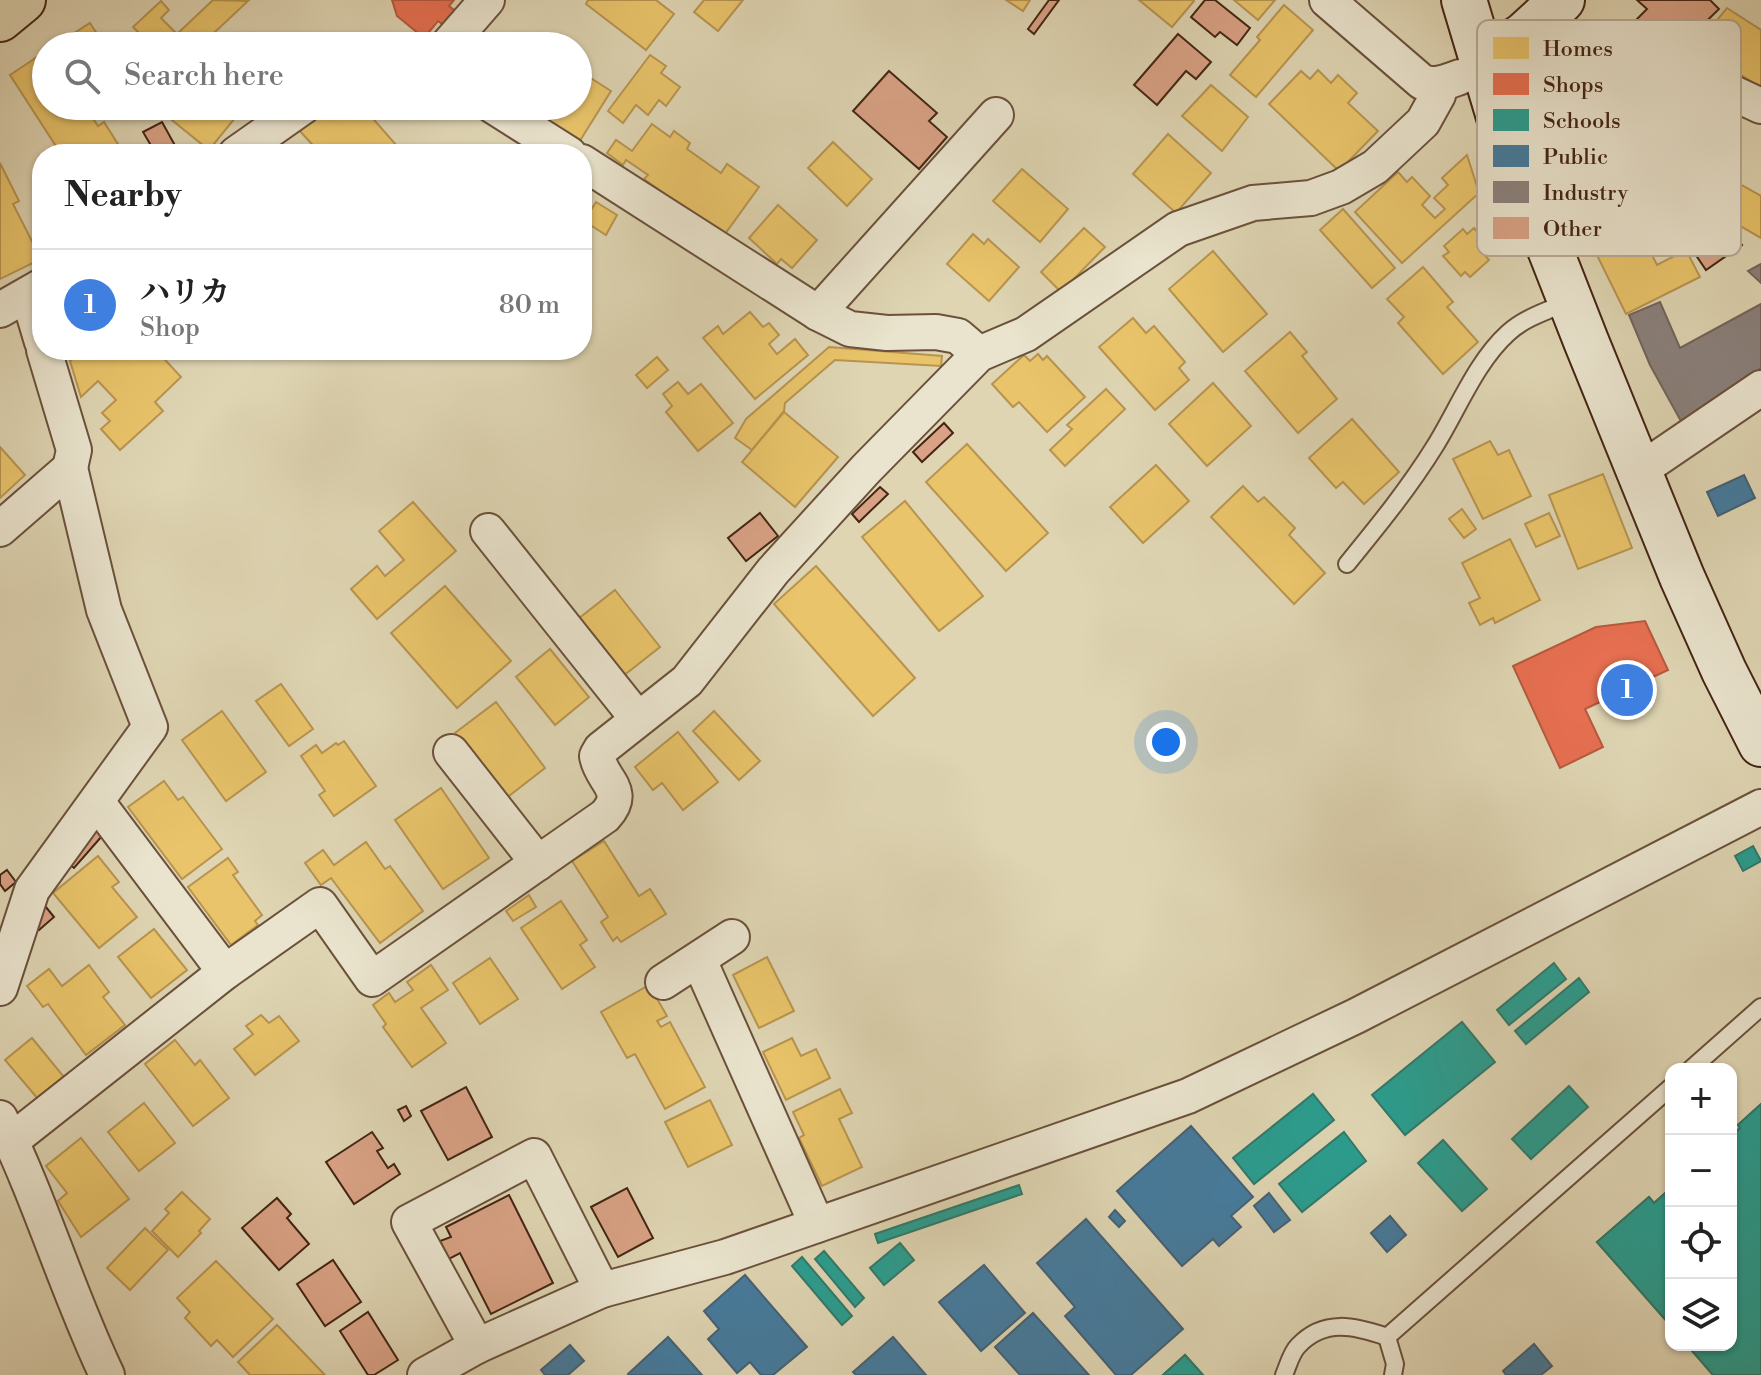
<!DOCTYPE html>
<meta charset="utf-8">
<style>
:root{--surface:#fff;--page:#f2f2f2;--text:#222;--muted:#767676;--line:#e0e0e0;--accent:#8f2418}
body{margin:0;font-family:"Libre Bodoni","Noto Serif JP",serif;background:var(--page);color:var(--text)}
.controls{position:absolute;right:24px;bottom:24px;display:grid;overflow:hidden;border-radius:16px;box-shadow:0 2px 6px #0004}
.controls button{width:72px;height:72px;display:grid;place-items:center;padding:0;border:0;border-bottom:2px solid var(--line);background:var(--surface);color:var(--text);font:40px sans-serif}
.you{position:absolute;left:1166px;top:742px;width:28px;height:28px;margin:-20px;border:6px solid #fff;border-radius:50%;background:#1a73e8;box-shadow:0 0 0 12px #1a73e833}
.badge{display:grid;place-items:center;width:52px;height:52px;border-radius:50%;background:var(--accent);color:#fff;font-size:26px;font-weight:700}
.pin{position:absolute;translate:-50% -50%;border:4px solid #fff;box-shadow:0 2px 8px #0006}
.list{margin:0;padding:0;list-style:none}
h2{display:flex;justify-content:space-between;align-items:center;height:104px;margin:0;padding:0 32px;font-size:34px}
h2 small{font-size:26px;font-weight:400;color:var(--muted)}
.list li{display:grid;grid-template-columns:52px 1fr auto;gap:24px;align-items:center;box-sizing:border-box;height:112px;padding:0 32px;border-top:2px solid var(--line)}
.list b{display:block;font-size:30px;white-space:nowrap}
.list p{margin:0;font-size:26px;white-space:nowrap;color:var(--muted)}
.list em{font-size:26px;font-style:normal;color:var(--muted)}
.icon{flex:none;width:44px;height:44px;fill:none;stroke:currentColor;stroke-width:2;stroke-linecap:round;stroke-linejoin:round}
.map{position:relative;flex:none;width:1761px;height:1375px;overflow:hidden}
.search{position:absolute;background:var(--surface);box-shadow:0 2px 6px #0004;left:32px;top:32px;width:560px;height:88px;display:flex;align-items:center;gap:20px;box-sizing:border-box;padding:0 28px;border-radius:44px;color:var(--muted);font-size:30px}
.panel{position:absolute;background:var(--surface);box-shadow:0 2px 6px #0004;left:32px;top:144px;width:560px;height:216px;border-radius:32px}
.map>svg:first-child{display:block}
.homes{fill:#e9c46a;stroke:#b89450;stroke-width:2}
.shops{fill:#e76f51;stroke:#b6593e;stroke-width:2}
.schools{fill:#2a9d8f;stroke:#32796a;stroke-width:2}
.public{fill:#457b9d;stroke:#456174;stroke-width:2}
.industry{fill:#8a817c;stroke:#75655c;stroke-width:2}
.building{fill:#d9a285;stroke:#442513;stroke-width:2}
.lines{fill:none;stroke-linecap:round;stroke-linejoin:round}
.lane-casing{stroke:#6b513b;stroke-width:20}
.street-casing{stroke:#6b513b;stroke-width:38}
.secondary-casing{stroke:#442513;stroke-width:48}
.primary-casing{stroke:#442513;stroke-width:48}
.lane{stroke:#eae4ce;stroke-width:16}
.street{stroke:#eae4ce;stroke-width:34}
.secondary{stroke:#eae4ce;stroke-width:44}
.primary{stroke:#dfd5b3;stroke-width:44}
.key{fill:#eae4ce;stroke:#b8ab96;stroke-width:2}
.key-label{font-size:22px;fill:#442513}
</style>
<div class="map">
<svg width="1761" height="1375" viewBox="0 0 1761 1375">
<rect width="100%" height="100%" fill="#dfd5b3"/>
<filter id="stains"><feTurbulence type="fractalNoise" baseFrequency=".0025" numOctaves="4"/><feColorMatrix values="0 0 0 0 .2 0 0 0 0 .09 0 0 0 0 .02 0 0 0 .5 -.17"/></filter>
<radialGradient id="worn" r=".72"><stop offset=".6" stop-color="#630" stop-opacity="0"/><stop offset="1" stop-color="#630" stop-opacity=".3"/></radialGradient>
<g class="homes">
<path d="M213 0 248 1 200 46H152L133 27 161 1 169 10 161 18 177 34Z"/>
<path d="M588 0H656L674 14 646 50 586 4Z"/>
<path d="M704 0H743L718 31 694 12Z"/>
<path d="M1006 0H1030L1023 11Z"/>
<path d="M1139 0H1193L1194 1 1172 27Z"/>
<path d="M1234 0H1275L1258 20Z"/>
<path d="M1284 5 1313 30 1256 97 1230 75 1260 40 1257 37Z"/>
<path d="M1727 8 1761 30V88L1735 71 1737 67 1698 43Z"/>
<path d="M90 23 105 46H54Z"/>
<path d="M46 51V106H85L98 126 104 122 121 149 113 154H61L10 75Z"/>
<path d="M650 55 666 66 661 73 680 87 666 106 659 100 648 115 636 105 623 123 608 111Z"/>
<path d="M1318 70 1331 83 1338 75 1357 93 1348 103 1378 131 1339 171 1269 104 1301 71 1310 79Z"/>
<path d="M586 75 611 91 576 147 510 106H578V79L582 82Z"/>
<path d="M1211 85 1248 117 1222 151 1182 116Z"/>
<path d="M158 106H231L239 113 209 150 157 108Z"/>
<path d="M340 106H362L404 154H321L298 129 317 112 324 119Z"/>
<path d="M652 124 670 137 674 131 690 143 687 149 721 173 727 164 759 187 717 245 711 227 644 179 648 175 626 160 623 165 607 153 616 140 632 151Z"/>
<path d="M1168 134 1211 173 1176 213 1133 174Z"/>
<path d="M833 142 872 179 847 206 808 168Z"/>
<path d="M1467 155 1479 193 1402 263 1355 212 1398 172 1407 182 1412 177 1430 196 1422 205 1435 218 1445 209 1434 198 1448 185 1442 178Z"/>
<path d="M0 163 19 201 13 204 41 259 0 279Z"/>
<path d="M1022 169 1068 209 1040 242 993 201Z"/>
<path d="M1722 174 1761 196V238L1704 205Z"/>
<path d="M596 202 617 215 606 235 584 221Z"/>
<path d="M778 205 817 240 792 268 781 259 777 264 749 238Z"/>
<path d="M1343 209 1395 268 1372 288 1320 230Z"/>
<path d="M1635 221 1657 265 1686 250 1700 277 1626 314 1591 243Z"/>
<path d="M1084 228 1105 247 1061 292 1041 272Z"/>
<path d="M1474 228 1483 239 1477 246 1489 260 1470 277 1465 272 1461 276 1443 256 1449 252 1444 246 1463 229 1467 234Z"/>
<path d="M973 234 984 244 988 239 1019 267 989 301 947 264Z"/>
<path d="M1213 251 1267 314 1223 352 1169 289Z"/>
<path d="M1423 267 1453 302 1447 307 1478 342 1443 374 1398 323 1404 317 1387 299Z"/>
<path d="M750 312 763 327 769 323 779 335 769 344 777 354 795 339 808 355 755 399 703 338 718 326 723 334Z"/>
<path d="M1133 318 1146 333 1154 326 1185 362 1179 368 1189 380 1155 410 1099 347Z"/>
<path d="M1290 332 1307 352 1302 356 1337 399 1298 433 1245 371Z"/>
<path d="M829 347 942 356 941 366 835 360 785 403 784 411 752 450 735 438 746 419Z"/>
<path d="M81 350H156L181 377 155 402 163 411 120 450 101 429 110 421 102 413 116 400 98 381 81 397 70 361Z"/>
<path d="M1038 354 1043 360 1047 356 1085 397 1047 432 1019 402 1013 407 992 384 1024 355 1030 361Z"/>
<path d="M657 357 668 370 647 388 636 375Z"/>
<path d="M678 382 688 394 701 384 733 423 698 451 666 412 672 406 663 394Z"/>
<path d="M1213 383 1251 426 1207 466 1169 424Z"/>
<path d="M1106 389 1125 409 1065 466 1050 450 1072 429 1067 425Z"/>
<path d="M784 412 838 457 795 507 742 462Z"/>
<path d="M1352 419 1399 472 1364 504 1343 482 1336 488 1309 458Z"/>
<path d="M1490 441 1498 455 1509 450 1531 496 1483 519 1453 459Z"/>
<path d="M967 444 1048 533 1006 571 926 482Z"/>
<path d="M0 447 25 475 0 498Z"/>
<path d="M1156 465 1189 501 1143 543 1110 507Z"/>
<path d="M1603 474 1632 548 1578 569 1549 495Z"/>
<path d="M1243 486 1258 502 1264 497 1295 528 1289 535 1325 573 1294 604 1211 517Z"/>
<path d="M905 501 983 596 939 631 862 537Z"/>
<path d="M413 502 456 551 377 619 351 589 377 566 385 576 404 560 379 531Z"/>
<path d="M1462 509 1476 529 1464 538 1449 519Z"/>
<path d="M1549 513 1560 536 1536 547 1525 524Z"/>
<path d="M1510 539 1540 600 1495 623 1493 618 1480 625 1469 603 1480 598 1462 563Z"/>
<path d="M816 566 915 678 873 716 774 604Z"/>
<path d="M445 586 511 661 457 708 391 633Z"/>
<path d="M615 590 660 647 618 680 578 619Z"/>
<path d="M550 649 589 697 555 725 516 677Z"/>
<path d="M281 684 313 729 289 746 256 701Z"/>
<path d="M496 702 545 768 505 799 455 733Z"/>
<path d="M222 711 266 772 226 801 182 740Z"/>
<path d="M714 711 760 761 739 780 693 731Z"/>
<path d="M678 732 718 782 683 810 662 783 653 790 635 767Z"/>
<path d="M344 741 376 786 334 816 319 795 325 791 301 756 316 745 322 753 336 743 338 745Z"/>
<path d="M164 781 178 800 183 797 222 849 182 879 128 807Z"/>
<path d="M441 788 489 858 443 889 395 820Z"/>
<path d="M604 841 639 896 650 889 666 914 621 942 617 937 613 941 601 922 608 917 572 861Z"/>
<path d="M366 842 385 869 390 866 423 911 380 943 331 878 321 885 305 863 323 850 334 865Z"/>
<path d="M98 856 119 882 112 887 137 917 99 948 53 893Z"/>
<path d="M228 858 238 872 233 875 262 915 255 921 258 925 231 945 188 887Z"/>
<path d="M529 895 536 907 513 921 506 911Z"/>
<path d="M561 901 587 940 580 945 595 967 562 989 521 928Z"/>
<path d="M154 929 187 970 151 998 118 957Z"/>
<path d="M767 957 794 1011 759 1028 733 975Z"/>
<path d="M490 958 518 999 480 1024 453 983Z"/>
<path d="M89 965 109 992 103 997 125 1025 86 1055 48 1004 43 1007 27 986 49 969 62 986Z"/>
<path d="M431 965 448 990 421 1008 446 1043 412 1067 383 1027 386 1024 373 1005 389 993 395 1002 413 990 407 982Z"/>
<path d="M649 985 667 1016 657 1021 661 1027 670 1022 705 1087 665 1109 635 1054 627 1058 601 1012Z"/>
<path d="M261 1015 269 1023 279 1016 299 1041 255 1075 234 1049 253 1034 246 1026Z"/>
<path d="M32 1038 64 1077 38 1099 5 1060Z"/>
<path d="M792 1038 801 1056 816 1049 830 1078 786 1100 763 1052Z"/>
<path d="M175 1040 195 1065 200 1060 229 1098 193 1126 145 1064Z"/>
<path d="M840 1089 852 1113 839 1119 862 1167 822 1186 799 1138 804 1135 793 1112Z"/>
<path d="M710 1100 732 1145 688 1167 665 1122Z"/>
<path d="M144 1103 175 1143 139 1171 108 1132Z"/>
<path d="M81 1138 129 1199 81 1237 58 1201 67 1193 46 1166Z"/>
<path d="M182 1192 210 1219 199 1231 201 1233 178 1257 152 1231 169 1213 165 1209Z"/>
<path d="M145 1228 168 1250 130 1290 107 1268Z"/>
<path d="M216 1261 273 1319 233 1357 217 1340 211 1346 185 1318 190 1312 177 1298Z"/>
<path d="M277 1325 325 1375H250L238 1362Z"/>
</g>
<g class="shops">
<path d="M392 0H454L449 6 458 13 446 27 438 21 424 38 397 16Z"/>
<path d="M1645 621 1668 670 1585 709 1603 747 1560 768 1513 666 1596 627Z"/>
</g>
<g class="schools">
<path d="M1753 846 1761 861 1743 871 1735 856Z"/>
<path d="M1554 963 1566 979 1509 1025 1497 1010Z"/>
<path d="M1579 978 1589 992 1526 1044 1515 1031Z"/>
<path d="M1462 1022 1495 1062 1405 1135 1372 1095Z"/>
<path d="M1569 1086 1588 1107 1531 1159 1512 1139Z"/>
<path d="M1313 1094 1334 1120 1254 1184 1233 1158Z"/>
<path d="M1761 1104V1375H1713L1687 1345H1731V1136L1740 1128 1738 1125Z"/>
<path d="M1761 1104V1375H1713L1687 1345H1731V1136L1740 1128 1738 1125Z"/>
<path d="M1344 1132 1366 1161 1302 1212 1279 1184Z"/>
<path d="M1443 1140 1487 1189 1462 1211 1418 1163Z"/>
<path d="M1019 1185 1022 1194 878 1243 875 1234Z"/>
<path d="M1671 1188V1326L1597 1242 1649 1197 1654 1203Z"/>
<path d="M1671 1188V1326L1597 1242 1649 1197 1654 1203Z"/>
<path d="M900 1243 914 1260 884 1285 870 1268Z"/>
<path d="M824 1251 864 1298 855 1307 815 1259Z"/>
<path d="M802 1257 852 1316 842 1325 792 1266Z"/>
<path d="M1185 1355 1203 1375H1163Z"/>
<path d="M1185 1355 1203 1375H1163Z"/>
</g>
<g class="public">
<path d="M1744 475 1755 498 1718 516 1707 492Z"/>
<path d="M1191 1126 1253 1197 1231 1216 1241 1227 1219 1246 1213 1239 1182 1266 1117 1191Z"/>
<path d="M1269 1193 1290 1220 1274 1232 1254 1206Z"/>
<path d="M1115 1210 1125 1221 1119 1227 1109 1217Z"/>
<path d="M1390 1216 1406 1235 1387 1252 1371 1233Z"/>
<path d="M1086 1219 1183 1329 1131 1375H1116L1065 1316 1075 1307 1037 1263Z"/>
<path d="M984 1265 1025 1313 981 1351 939 1302Z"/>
<path d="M745 1275 807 1347 773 1375H761L750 1362 737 1373 708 1339 719 1329 704 1311Z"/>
<path d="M1033 1313 1089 1375H1020L995 1347Z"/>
<path d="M668 1337 702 1375H629L628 1374Z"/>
<path d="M893 1337 926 1375H856L853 1372Z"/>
<path d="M1534 1344 1552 1366 1541 1375H1506L1503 1371Z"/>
<path d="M570 1345 584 1361 568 1375H545L541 1370Z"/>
</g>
<g class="industry">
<path d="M1761 264V283L1748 271Z"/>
<path d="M1660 302 1680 348 1761 304V368L1682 423 1650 365 1629 315Z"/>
</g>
<g class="building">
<path d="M1049 0H1059L1034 34 1028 29Z"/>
<path d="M1205 0H1215L1250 28 1237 45 1220 32 1215 37 1191 17Z"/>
<path d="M1637 0H1710L1719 9 1682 45 1679 42 1666 55 1653 42 1642 53 1622 34 1647 9Z"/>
<path d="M1178 34 1211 62 1196 79 1186 71 1157 105 1134 85Z"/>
<path d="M889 71 937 113 929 121 947 137 919 169 853 111Z"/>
<path d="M162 122 178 151 187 146 192 154H156L143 132Z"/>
<path d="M1724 220 1742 245 1706 270 1689 245Z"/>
<path d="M944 423 953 433 922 462 913 452Z"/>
<path d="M880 487 888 494 859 522 852 514Z"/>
<path d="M760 513 778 536 746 561 728 538Z"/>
<path d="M93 828 102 836 74 868 65 861Z"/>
<path d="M7 870 16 882 5 891 0 884V875Z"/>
<path d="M41 901 54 917 39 930 26 913Z"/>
<path d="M466 1087 492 1137 448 1160 421 1111Z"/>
<path d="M406 1106 411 1116 404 1121 398 1110Z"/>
<path d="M372 1132 383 1148 377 1151 388 1168 394 1164 400 1174 354 1204 326 1162Z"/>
<path d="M627 1188 653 1238 618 1257 591 1207Z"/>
<path d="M509 1195 553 1283 491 1314 460 1253 449 1259 440 1241 451 1237 446 1227Z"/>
<path d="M277 1198 291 1214 287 1218 309 1244 279 1270 242 1228Z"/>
<path d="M333 1260 361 1302 325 1326 297 1284Z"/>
<path d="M368 1312 398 1360 374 1375H368L340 1331Z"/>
</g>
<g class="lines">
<g class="lane-casing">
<g id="lane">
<path d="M1347 564C1378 526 1409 488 1435 446 1458 409 1476 362 1508 333 1524 318 1549 310 1568 302"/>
<path d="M1691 1069 1761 1007"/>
<path d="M1387 1337 1671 1087"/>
<path d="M1387 1337 1395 1364 1393 1375"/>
<path d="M1284 1375C1288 1366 1291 1353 1298 1346 1324 1318 1355 1326 1387 1337"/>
</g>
</g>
<g class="street-casing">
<g id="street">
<path d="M1327 0 1422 82C1436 87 1446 82 1460 77"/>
<path d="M1525 34 1549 48 1605 57 1703 79 1761 106"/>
<path d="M447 46 487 0"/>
<path d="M493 106 569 154"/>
<path d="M236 154 304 106"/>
<path d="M582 162 818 313 850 329 887 333 936 332 958 336 979 354"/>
<path d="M28 295 42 342"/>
<path d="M0 310 42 286"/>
<path d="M818 313 996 115"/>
<path d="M1639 471 1761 388"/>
<path d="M0 529 70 468 74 450 44 350"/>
<path d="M488 531 637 718"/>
<path d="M451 752 538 863"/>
<path d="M97 802 225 972"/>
<path d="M699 960 817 1225"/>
<path d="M663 982 732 937"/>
<path d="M0 988 32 890 150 727 104 610 70 468"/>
<path d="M0 1118C41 1201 67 1291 107 1375"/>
<path d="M11 1141 225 972 320 905 372 979 605 816C629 790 601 781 597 756L601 749 687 681 773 571 866 469 979 354 1026 334 1178 229 1253 203 1311 198 1341 187 1375 167 1423 122 1438 95 1441 84"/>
<path d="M477 1346 409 1222 534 1156 602 1290"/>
<path d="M425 1375 477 1346 602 1290 725 1257 1188 1096 1356 1016 1761 807"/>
</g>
</g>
<g class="secondary-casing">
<g id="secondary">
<path d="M1464 0 1502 127 1586 341 1682 577 1724 671 1761 744"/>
<path d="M1484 63 1525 34 1562 0"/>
</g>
</g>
<g class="primary-casing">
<path id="primary" d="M0 19 23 0"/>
</g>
<use href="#lane" class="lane"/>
<use href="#street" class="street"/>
<use href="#secondary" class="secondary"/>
<use href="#primary" class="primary"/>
</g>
<rect x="1477" y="20" width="264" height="236" rx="12" class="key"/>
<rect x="1493" y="37" width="36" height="22" fill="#e9c46a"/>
<rect x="1493" y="73" width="36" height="22" fill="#e76f51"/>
<rect x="1493" y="109" width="36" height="22" fill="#2a9d8f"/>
<rect x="1493" y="145" width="36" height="22" fill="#457b9d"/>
<rect x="1493" y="181" width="36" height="22" fill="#8a817c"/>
<rect x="1493" y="217" width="36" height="22" fill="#d9a285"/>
<g class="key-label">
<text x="1543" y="56">Homes</text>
<text x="1543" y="92">Shops</text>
<text x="1543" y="128">Schools</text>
<text x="1543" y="164">Public</text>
<text x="1543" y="200">Industry</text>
<text x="1543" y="236">Other</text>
</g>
<rect width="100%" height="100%" filter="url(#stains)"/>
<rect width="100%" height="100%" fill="url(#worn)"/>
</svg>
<div class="controls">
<button>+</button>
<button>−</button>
<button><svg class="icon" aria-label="locate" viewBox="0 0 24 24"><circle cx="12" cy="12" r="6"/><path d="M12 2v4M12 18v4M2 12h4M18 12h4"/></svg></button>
<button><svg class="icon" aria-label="layers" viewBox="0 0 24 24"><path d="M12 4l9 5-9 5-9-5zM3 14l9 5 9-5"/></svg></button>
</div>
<div class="you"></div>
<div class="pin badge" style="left:1627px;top:690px;background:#3f7fe0">1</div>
<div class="search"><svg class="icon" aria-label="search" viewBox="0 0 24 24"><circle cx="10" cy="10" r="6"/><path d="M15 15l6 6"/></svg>Search here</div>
<section class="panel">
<h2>Nearby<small></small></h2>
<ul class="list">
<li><span class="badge" style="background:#3f7fe0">1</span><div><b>ハリカ</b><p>Shop</p></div><em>80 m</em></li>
</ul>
</section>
</div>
